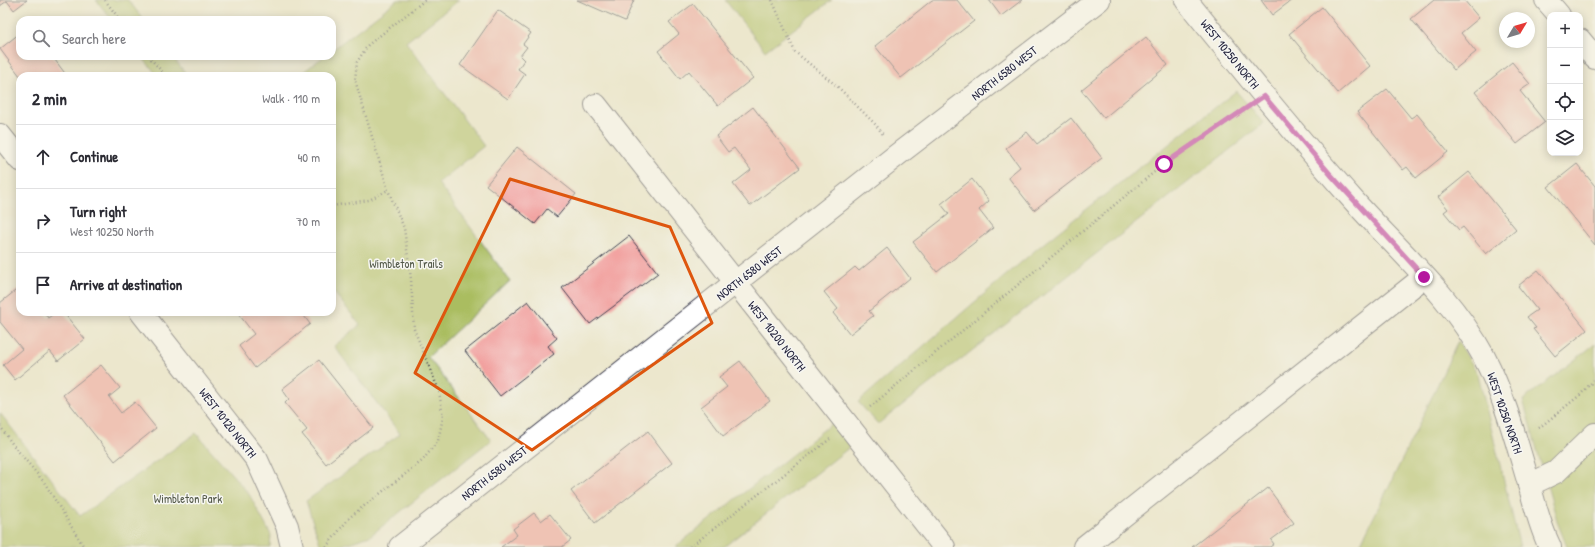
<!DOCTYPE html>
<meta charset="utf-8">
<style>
:root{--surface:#fff;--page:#f2f2f3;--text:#2b2b33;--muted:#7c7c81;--line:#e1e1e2}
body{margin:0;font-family:"Patrick Hand",sans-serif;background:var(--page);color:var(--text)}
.controls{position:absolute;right:12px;top:12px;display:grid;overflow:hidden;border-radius:8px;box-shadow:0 2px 10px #0003}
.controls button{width:36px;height:36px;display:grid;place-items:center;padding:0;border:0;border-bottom:1px solid var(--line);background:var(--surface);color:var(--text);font:20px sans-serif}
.compass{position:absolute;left:1499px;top:12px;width:36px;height:36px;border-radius:50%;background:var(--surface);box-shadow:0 2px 10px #0003;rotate:52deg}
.stop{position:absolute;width:12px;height:12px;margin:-9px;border:3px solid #b5179e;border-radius:50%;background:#fff}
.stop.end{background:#b5179e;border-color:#fff;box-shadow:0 1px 4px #0008}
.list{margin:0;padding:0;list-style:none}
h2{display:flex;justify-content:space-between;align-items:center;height:52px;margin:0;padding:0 16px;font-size:17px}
h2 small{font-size:13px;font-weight:400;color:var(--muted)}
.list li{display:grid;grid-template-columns:26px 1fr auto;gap:12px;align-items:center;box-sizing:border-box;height:64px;padding:0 16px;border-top:1px solid var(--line)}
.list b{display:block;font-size:15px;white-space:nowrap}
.list p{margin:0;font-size:13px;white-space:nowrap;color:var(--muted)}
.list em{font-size:13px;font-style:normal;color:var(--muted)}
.icon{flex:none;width:22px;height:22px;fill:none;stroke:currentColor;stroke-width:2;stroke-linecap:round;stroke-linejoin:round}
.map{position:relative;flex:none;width:1595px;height:547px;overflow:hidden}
.search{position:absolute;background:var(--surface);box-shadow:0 2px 10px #0003;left:16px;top:16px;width:320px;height:44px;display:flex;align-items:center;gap:10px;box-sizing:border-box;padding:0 14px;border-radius:12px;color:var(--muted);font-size:15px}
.panel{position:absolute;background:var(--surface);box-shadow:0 2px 10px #0003;left:16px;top:72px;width:320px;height:244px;border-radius:12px}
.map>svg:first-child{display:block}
.green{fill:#aabd61;stroke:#66704e}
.building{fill:#f19795}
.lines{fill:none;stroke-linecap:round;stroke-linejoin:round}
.minor-casing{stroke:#404051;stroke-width:24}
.path{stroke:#404051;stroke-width:2.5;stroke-dasharray:1 3;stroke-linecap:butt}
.minor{stroke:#fff;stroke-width:22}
.route{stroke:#b5179e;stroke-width:5}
.marked{fill:none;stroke:#de560e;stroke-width:3;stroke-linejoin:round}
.labels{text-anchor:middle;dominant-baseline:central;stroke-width:3;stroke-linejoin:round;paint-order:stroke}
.street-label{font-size:12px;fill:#22223b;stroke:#f6f6f2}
.park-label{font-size:12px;fill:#525848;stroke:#f6f6f2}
</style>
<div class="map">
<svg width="1595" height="547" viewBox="0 0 1595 547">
<rect width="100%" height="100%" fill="#f6f6f2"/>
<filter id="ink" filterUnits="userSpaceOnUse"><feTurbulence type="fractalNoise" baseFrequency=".025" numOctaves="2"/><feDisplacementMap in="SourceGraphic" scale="8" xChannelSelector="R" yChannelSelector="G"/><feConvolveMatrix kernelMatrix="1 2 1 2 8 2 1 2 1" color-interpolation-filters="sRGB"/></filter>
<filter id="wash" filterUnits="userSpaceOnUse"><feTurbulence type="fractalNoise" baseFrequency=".012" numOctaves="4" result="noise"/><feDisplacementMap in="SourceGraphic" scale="16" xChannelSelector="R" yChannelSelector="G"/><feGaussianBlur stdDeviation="0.9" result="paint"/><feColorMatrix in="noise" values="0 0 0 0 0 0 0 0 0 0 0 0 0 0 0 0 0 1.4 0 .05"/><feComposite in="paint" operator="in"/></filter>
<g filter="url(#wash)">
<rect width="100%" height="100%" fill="#ece7cd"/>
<g class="green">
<path d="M96 0H128L144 20H112Z"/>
<path d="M397 0H459L406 42 484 146 438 183 510 281 428 357 491 440 370 536 336 547H321L306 501 400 434 334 346 360 325 332 290V76H298L324 56H332V50Z"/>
<path d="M725 0H832L765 51Z"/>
<path d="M141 56H172L188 76H158Z"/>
<path d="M1236 91 1264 123 878 424 858 402 1039 247Z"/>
<path d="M1458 341 1478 374 1520 547H1359L1413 437Z"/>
<path d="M1595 344V547H1567L1558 524 1523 400Z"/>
<path d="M0 413 80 516 196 433 249 494 271 535 270 547H0Z"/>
<path d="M836 420 855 443 724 547H675Z"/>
</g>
<g id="blocks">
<g class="building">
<path d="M0 0H27L14 10 7 1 0 6Z"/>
<path d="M577 0H634L625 21Z"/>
<path d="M932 0H957L974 21 901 78 875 46Z"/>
<path d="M989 0H1022L1001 16Z"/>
<path d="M1261 0H1292L1272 15Z"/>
<path d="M1434 0H1464L1479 18 1461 33 1476 52 1454 70 1411 19Z"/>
<path d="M693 4 753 78 718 106 689 71 680 79 658 51 679 34 669 22Z"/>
<path d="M1322 7 1370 66 1338 93 1289 34Z"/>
<path d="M498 10 531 33 523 44 527 47 520 56 524 60 518 69 525 74 508 99 460 65Z"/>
<path d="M20 33V56H52L67 76H20L0 49Z"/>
<path d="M1146 37 1168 65 1104 118 1081 90Z"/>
<path d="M1512 62 1530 84 1520 91 1545 122 1517 144 1475 92Z"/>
<path d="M1387 89 1411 118 1417 114 1448 152 1416 178 1407 167 1403 170 1357 112Z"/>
<path d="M753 107 800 168 750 206 733 184 751 170 734 148 728 152 716 136Z"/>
<path d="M1071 118 1102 158 1034 210 1008 177 1020 167 1006 148 1027 132 1037 144Z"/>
<path d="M517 147 576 194 557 217 547 209 535 224 486 185Z"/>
<path d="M1577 164 1595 186V245L1548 187Z"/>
<path d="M1469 172 1516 229 1486 254 1463 227 1459 230 1444 212 1448 209 1438 197Z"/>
<path d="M972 179 989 201 979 210 993 228 937 272 913 242 949 214 941 204Z"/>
<path d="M629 236 658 273 590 324 562 288Z"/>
<path d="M887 248 910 278 869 311 873 316 850 334 833 313 838 309 824 292 855 267 859 271Z"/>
<path d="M1538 270 1587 330 1555 356 1533 329 1536 328 1527 317 1537 310 1518 286Z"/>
<path d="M20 287V312H44L48 318 56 312H63L85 339 58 361 50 351 15 380 3 365 22 349 0 322V303Z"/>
<path d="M528 301 557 338 548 346 554 354 500 396 465 351Z"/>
<path d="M237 312H301L310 324 255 368 239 346 254 334Z"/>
<path d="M319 360 373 428 326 464 302 434 307 430 285 403 289 399 282 389Z"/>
<path d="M740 361 770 401 723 436 701 407 727 387 719 377Z"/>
<path d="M101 365 120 388 109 397 121 413 135 402 156 428 115 461 63 395Z"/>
<path d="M648 431 672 463 595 523 571 491Z"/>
<path d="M1268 488 1294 523 1271 540 1274 544 1270 547H1192Z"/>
<path d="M534 513 541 521 550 514 571 540 562 547H501L517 535 513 529Z"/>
</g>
</g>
</g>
<g filter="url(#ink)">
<use href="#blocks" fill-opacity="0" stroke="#404051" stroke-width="1"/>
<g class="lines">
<g class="minor-casing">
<g id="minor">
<path d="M1186 0C1241 68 1296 136 1354 201 1399 251 1452 297 1484 357 1505 397 1516 441 1529 484 1535 505 1540 527 1550 547"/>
<path d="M1546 0 1559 15"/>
<path d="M1580 40 1595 58"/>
<path d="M596 105 944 547"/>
<path d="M0 135 20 160"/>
<path d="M141 312 257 460 287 526 292 547"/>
<path d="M1529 485 1556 472 1595 434"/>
<path d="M400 547 897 155 1099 0"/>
<path d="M1084 547 1424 277"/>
</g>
</g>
<g class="path">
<path d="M105 0 120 20"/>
<path d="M772 0 795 52 837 86 876 125 884 136"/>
<path d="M148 56 166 76"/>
<path d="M332 206 369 200 388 190"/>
<path d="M870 407 1164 164 1245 109"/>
<path d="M0 426 13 445 44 482 84 547"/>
<path d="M1539 428 1580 395 1595 379"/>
<path d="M326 547 350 517 422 461 438 441 443 417 439 391 414 329 411 279 404 228 388 190 355 80 357 62 368 45 425 0"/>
<path d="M690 547 830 439"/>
</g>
<use href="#minor" class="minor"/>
</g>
</g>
<g class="lines" filter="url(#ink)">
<path class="route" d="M1164 164 1264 96 1331 175 1424 277"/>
</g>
<path d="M0 0H1595V547H0ZM510 179 670 227 712 323 532 450 415 373Z" fill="#ece7cd" fill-opacity=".55" fill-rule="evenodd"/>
<path class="marked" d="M510 179 670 227 712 323 532 450 415 373Z"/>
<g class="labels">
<g class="street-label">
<text transform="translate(1230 54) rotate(51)">WEST 10250 NORTH</text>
<text transform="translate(1004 73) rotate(-38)">NORTH 6580 WEST</text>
<text transform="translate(749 273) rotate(-38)">NORTH 6580 WEST</text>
<text transform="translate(777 336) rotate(52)">WEST 10200 NORTH</text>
<text transform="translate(1505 413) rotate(71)">WEST 10250 NORTH</text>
<text transform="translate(228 423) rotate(52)">WEST 10120 NORTH</text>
<text transform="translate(494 473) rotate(-38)">NORTH 6580 WEST</text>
</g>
<g class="park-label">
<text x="406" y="263">Wimbleton Trails</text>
<text x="188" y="498">Wimbleton Park</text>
</g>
</g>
</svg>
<div class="controls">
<button>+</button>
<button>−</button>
<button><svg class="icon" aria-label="locate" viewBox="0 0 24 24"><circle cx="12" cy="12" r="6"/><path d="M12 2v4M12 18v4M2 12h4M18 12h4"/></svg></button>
<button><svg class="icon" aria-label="layers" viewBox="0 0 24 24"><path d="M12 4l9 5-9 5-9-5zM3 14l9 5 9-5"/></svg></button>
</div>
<svg class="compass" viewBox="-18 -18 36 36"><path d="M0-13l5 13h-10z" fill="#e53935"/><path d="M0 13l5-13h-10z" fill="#7c7c81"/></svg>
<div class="stop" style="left:1164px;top:164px"></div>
<div class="stop end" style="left:1424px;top:277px"></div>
<div class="search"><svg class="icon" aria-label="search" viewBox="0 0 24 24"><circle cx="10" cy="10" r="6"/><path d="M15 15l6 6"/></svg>Search here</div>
<section class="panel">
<h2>2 min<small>Walk · 110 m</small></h2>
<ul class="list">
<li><svg class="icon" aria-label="ahead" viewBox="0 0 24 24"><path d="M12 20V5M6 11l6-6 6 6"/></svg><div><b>Continue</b></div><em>40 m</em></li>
<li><svg class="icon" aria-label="right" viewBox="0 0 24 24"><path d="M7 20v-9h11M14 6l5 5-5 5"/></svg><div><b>Turn right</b><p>West 10250 North</p></div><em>70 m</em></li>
<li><svg class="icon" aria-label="arrive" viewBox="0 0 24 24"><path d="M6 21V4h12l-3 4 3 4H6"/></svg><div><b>Arrive at destination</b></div></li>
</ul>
</section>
</div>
